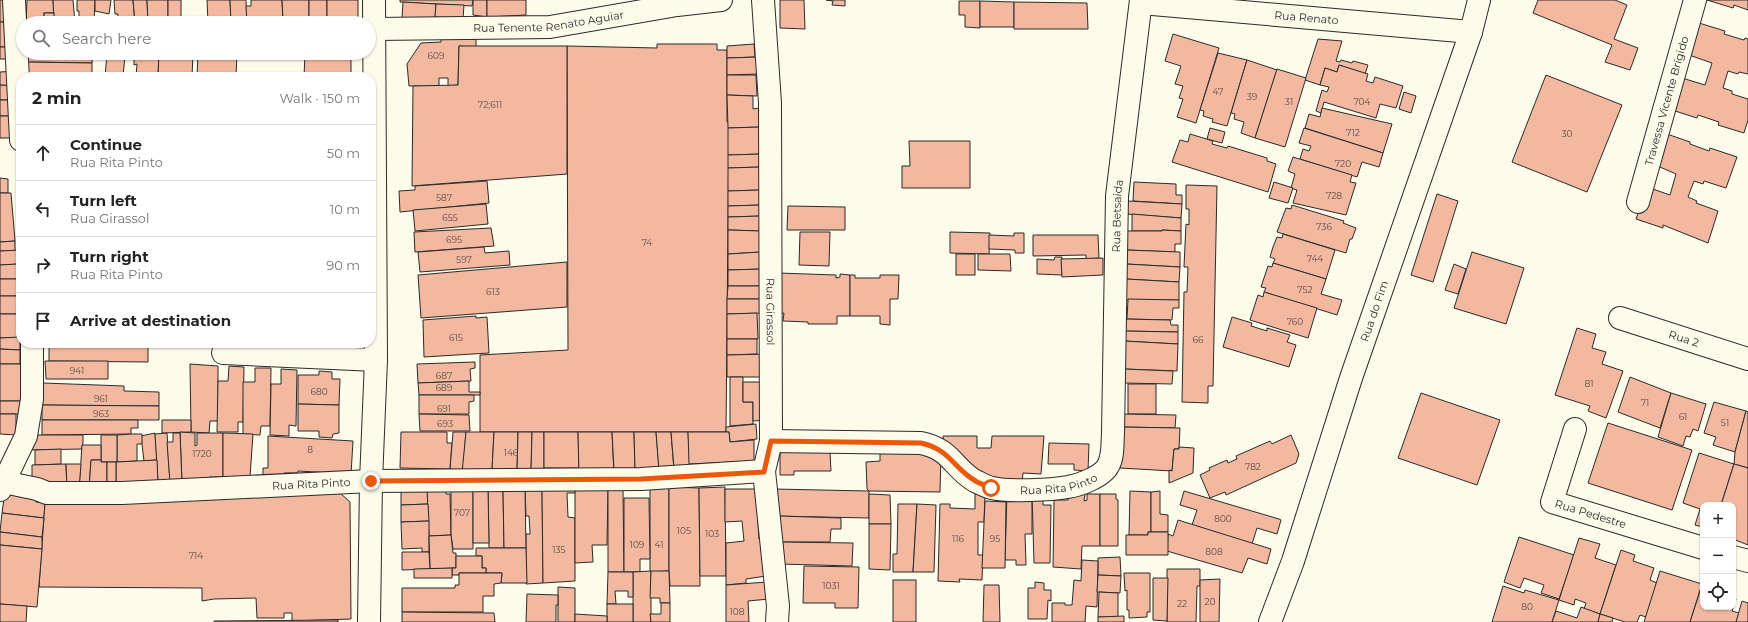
<!DOCTYPE html>
<meta charset="utf-8">
<style>
:root{--surface:#fff;--page:#f2f2f2;--text:#222;--muted:#767676;--line:#e0e0e0}
body{margin:0;font-family:Montserrat,sans-serif;background:var(--page);color:var(--text)}
.controls{position:absolute;right:12px;bottom:12px;display:grid;overflow:hidden;border-radius:8px;box-shadow:0 1px 3px #0004}
.controls button{width:36px;height:36px;display:grid;place-items:center;padding:0;border:0;border-bottom:1px solid var(--line);background:var(--surface);color:var(--text);font:20px sans-serif}
.stop{position:absolute;width:12px;height:12px;margin:-9px;border:3px solid #ea580c;border-radius:50%;background:#fff}
.stop.end{background:#ea580c;border-color:#fff;box-shadow:0 1px 4px #0008}
.list{margin:0;padding:0;list-style:none}
h2{display:flex;justify-content:space-between;align-items:center;height:52px;margin:0;padding:0 16px;font-size:17px}
h2 small{font-size:13px;font-weight:400;color:var(--muted)}
.list li{display:grid;grid-template-columns:26px 1fr auto;gap:12px;align-items:center;box-sizing:border-box;height:56px;padding:0 16px;border-top:1px solid var(--line)}
.list b{display:block;font-size:15px;white-space:nowrap}
.list p{margin:0;font-size:13px;white-space:nowrap;color:var(--muted)}
.list em{font-size:13px;font-style:normal;color:var(--muted)}
.icon{flex:none;width:22px;height:22px;fill:none;stroke:currentColor;stroke-width:2;stroke-linecap:round;stroke-linejoin:round}
.map{position:relative;flex:none;width:1748px;height:622px;overflow:hidden}
.search{position:absolute;background:var(--surface);box-shadow:0 1px 3px #0004;left:16px;top:16px;width:360px;height:44px;display:flex;align-items:center;gap:10px;box-sizing:border-box;padding:0 14px;border-radius:22px;color:var(--muted);font-size:15px}
.panel{position:absolute;background:var(--surface);box-shadow:0 1px 3px #0004;left:16px;top:72px;width:360px;height:276px;border-radius:16px}
.map>svg:first-child{display:block}
.building{fill:#f2b8a0;stroke:#2b2b2b}
.lines{fill:none;stroke-linecap:round;stroke-linejoin:round}
.minor-casing{stroke:#2b2b2b;stroke-width:24}
.minor{stroke:#fdfbea;stroke-width:22}
.route{stroke:#ea580c;stroke-width:5}
.labels{text-anchor:middle;dominant-baseline:central;stroke-width:3;stroke-linejoin:round;paint-order:stroke}
.number-label{font-size:9px;fill:#5d4e48}
.street-label{font-size:11px;fill:#2b2b2b;stroke:#fdfbea}
</style>
<div class="map">
<svg width="1748" height="622" viewBox="0 0 1748 622">
<rect width="100%" height="100%" fill="#fdfbea"/>
<g class="building">
<path d="M0 0H8L10 22H0Z"/>
<path d="M27 0H53L54 13H44V23H26Z"/>
<path d="M53 0H73L75 23H54Z"/>
<path d="M77 0H95L94 23H79V11H77Z"/>
<path d="M95 0H111L109 14 95 11Z"/>
<path d="M114 0H133L135 23H117L118 14H115Z"/>
<path d="M133 0H147L148 23H135Z"/>
<path d="M147 0H168V23H148Z"/>
<rect x="168" y="0" width="13" height="23"/>
<path d="M207 0H230L231 21 208 23Z"/>
<path d="M230 0H246L247 23H231Z"/>
<path d="M251 0H282L283 23H247L246 6H251Z"/>
<path d="M282 0H309V19H283Z"/>
<rect x="309" y="0" width="18" height="23"/>
<path d="M327 0H358V20H342V23H327Z"/>
<path d="M400 0H473L472 6 400 2Z"/>
<path d="M473 0H487V17L473 15Z"/>
<path d="M487 0H526V15L487 17Z"/>
<path d="M780 0H804L805 29 780 28Z"/>
<path d="M826 0H845V6L832 5 833 1Z"/>
<path d="M1538 0H1615L1627 5 1614 39 1638 48 1630 70 1605 62 1612 45 1533 13Z"/>
<path d="M1707 0H1748V10L1734 5 1733 8Z"/>
<path d="M959 1H980V28L965 27V15H959Z"/>
<path d="M980 1 1014 2V27H980Z"/>
<path d="M403 2 436 4 435 19 402 18Z"/>
<path d="M1014 2 1087 3 1088 29H1014Z"/>
<path d="M436 4 464 5 463 19 435 17Z"/>
<rect x="44" y="13" width="10" height="10"/>
<path d="M94 18 117 21V23H94Z"/>
<path d="M0 22H10L14 47H0Z"/>
<path d="M1699 23 1725 31 1724 34 1744 40 1745 38 1748 39V74L1739 72 1738 74 1728 71 1723 88 1732 91V94L1748 99V120L1744 133 1718 125 1719 122 1698 115 1697 118 1672 110 1682 78 1705 85 1712 63 1689 55Z"/>
<path d="M1173 34 1219 48 1196 123 1177 117 1183 99 1179 98 1183 86 1175 84 1181 66 1165 61Z"/>
<path d="M441 39H476V47L459 46 458 85 448 86V78H439V86H409L407 64 421 43 441 42Z"/>
<path d="M1318 39 1342 41 1336 61 1340 62 1341 60 1352 63 1353 61 1368 65 1365 74 1339 65 1337 72 1325 68 1320 85 1305 80Z"/>
<path d="M657 44H717V50H727V122H729L726 432H480V355L568 350 567 46 657 48Z"/>
<path d="M754 44 755 57 727 58V46Z"/>
<path d="M459 46H567V174L412 186 413 86 458 85Z"/>
<rect x="0" y="47" width="14" height="12"/>
<path d="M32 53H93L92 63 27 62V56H31Z"/>
<path d="M107 53 125 55 123 77H105Z"/>
<path d="M116 53H159L158 77H136L137 64 134 65V56Z"/>
<path d="M159 53H193L192 77H158Z"/>
<path d="M198 53H237L236 77H197Z"/>
<path d="M305 53H351V77H304Z"/>
<path d="M1218 53 1247 60 1227 126 1212 122 1213 119 1203 116 1204 111 1200 110Z"/>
<path d="M758 57V74L727 75V58Z"/>
<path d="M1247 60 1277 70 1255 138 1241 133 1244 122 1234 119 1235 114 1231 113Z"/>
<path d="M26 62 92 63V77H77V74L26 73Z"/>
<path d="M1339 65 1368 74 1366 81 1373 83 1375 77 1403 86 1396 108 1380 104 1376 118 1324 102 1321 113 1316 111 1322 90 1327 92 1329 87 1320 85 1325 68 1337 72Z"/>
<path d="M1277 69 1306 78 1285 147 1255 138Z"/>
<path d="M15 71V86L0 85V72Z"/>
<path d="M26 73 77 74V77H26Z"/>
<path d="M727 75H756L757 96 727 95Z"/>
<path d="M1546 75 1622 105 1587 192 1512 162Z"/>
<path d="M0 85 15 86 14 100H0Z"/>
<path d="M1404 92 1416 96 1411 113 1399 109Z"/>
<path d="M727 95 753 96V109L759 108 760 127 728 128Z"/>
<path d="M0 100H14L13 116H0Z"/>
<path d="M1322 108 1392 124 1383 153 1305 128 1309 114 1320 117Z"/>
<path d="M0 116H13L12 138H0Z"/>
<path d="M760 127 761 154 728 155V128Z"/>
<path d="M1210 128 1225 132 1222 143 1207 139Z"/>
<path d="M1304 128 1383 153 1379 167 1362 162 1357 177 1300 159 1303 149 1309 151 1311 146 1299 143Z"/>
<path d="M1664 133 1690 142V144L1709 151 1710 148 1737 157 1726 188 1704 181 1703 184 1694 181 1688 197 1697 201 1696 203 1718 211 1708 243 1663 225V228L1636 219 1647 187 1670 195 1676 174 1653 164Z"/>
<path d="M1190 134 1213 141 1212 144 1227 148 1228 146 1267 158V161L1276 164 1268 192 1172 162 1180 140 1188 142Z"/>
<path d="M909 141H970V188H902V166H910Z"/>
<path d="M761 154 762 167 728 168V155Z"/>
<path d="M1293 157 1352 175 1350 182 1356 183 1346 215 1293 203 1297 190 1291 188 1295 174 1288 171Z"/>
<path d="M760 167V190L728 191V168Z"/>
<path d="M0 178 8 179V193H0Z"/>
<path d="M487 181 489 203 400 212 399 191 415 190V186Z"/>
<path d="M1134 182 1176 184V195H1182V204L1133 201Z"/>
<path d="M1274 182 1293 188 1288 203 1269 198Z"/>
<path d="M1186 185 1217 186 1213 386H1208V403L1182 402 1184 292H1187L1188 267H1184L1186 224 1189 225V209H1186Z"/>
<path d="M760 190 761 205 728 206V191Z"/>
<path d="M0 193H11L15 241 0 242Z"/>
<path d="M1437 194 1458 201 1433 282 1411 275Z"/>
<path d="M1128 201 1182 204 1181 218 1127 214Z"/>
<path d="M486 204 488 224 415 231 413 210Z"/>
<path d="M761 205V216L728 217V206Z"/>
<path d="M1292 205 1344 221 1343 223 1356 228 1352 239H1350L1346 253 1277 232 1286 208 1291 209Z"/>
<path d="M788 206 845 207V230H787Z"/>
<path d="M1132 214 1181 218V231L1162 230V231H1132Z"/>
<path d="M761 216V231L728 230V217Z"/>
<path d="M491 228 494 246 415 252 414 232Z"/>
<path d="M728 230 761 231V252L728 254Z"/>
<path d="M1162 230 1181 231V244H1175V252L1127 250V231H1162Z"/>
<path d="M800 232H830L829 266 799 265Z"/>
<path d="M950 232 990 233 989 254 950 253Z"/>
<path d="M1014 233H1024V253H1015V250L989 249V235L1014 236Z"/>
<path d="M1283 234 1335 250 1326 279 1273 263 1275 259 1270 257 1273 247 1277 237 1282 238Z"/>
<path d="M1033 235H1098L1099 258 1086 259V255L1033 256Z"/>
<path d="M15 241V251H0V242Z"/>
<path d="M484 247 485 253 509 251 510 265 420 272 418 252Z"/>
<path d="M21 250V264L0 265V251Z"/>
<path d="M1127 250 1180 252V267L1126 264Z"/>
<path d="M761 252 763 269 728 270V254Z"/>
<path d="M1472 252 1524 268 1506 324 1454 308Z"/>
<rect x="956" y="254" width="19" height="21"/>
<path d="M978 254H1010L1011 271 978 270Z"/>
<path d="M1055 257H1062V275L1037 274V259L1054 260Z"/>
<path d="M1103 258V275L1062 277 1061 259Z"/>
<path d="M567 262V307L421 318 418 275Z"/>
<path d="M1273 263 1326 279 1321 294 1342 300 1337 315 1264 292 1266 288 1261 287 1268 266 1272 267Z"/>
<path d="M17 264 18 279H0V265Z"/>
<path d="M1126 264 1180 267 1179 282 1126 279Z"/>
<path d="M1454 264 1466 269 1458 294 1445 290Z"/>
<path d="M763 269 764 286H728V270Z"/>
<path d="M778 273 836 275V278L840 277V274L850 275V316H837V324H808V322L783 321 784 313 779 314Z"/>
<path d="M850 275H855V278H880V275H899L898 299H890V325L880 324V316H850Z"/>
<rect x="0" y="279" width="18" height="17"/>
<path d="M1126 279 1179 282V300H1126Z"/>
<path d="M728 286H764V299H727Z"/>
<path d="M1264 292 1317 308 1308 338 1250 320 1258 295 1263 297Z"/>
<path d="M0 296H20L19 314H0Z"/>
<path d="M727 299H764L765 313 727 314Z"/>
<path d="M1128 299 1179 300V308H1173L1172 320 1127 319Z"/>
<path d="M757 313 758 339H727V314Z"/>
<rect x="0" y="314" width="19" height="24"/>
<path d="M476 316V318L487 317 489 353 424 357 423 320Z"/>
<path d="M1232 317 1252 323 1251 326 1267 331V328L1290 335 1287 342 1296 345 1289 367 1223 347Z"/>
<path d="M1125 319 1170 320 1171 325H1178V332L1124 331Z"/>
<path d="M1577 328 1596 334 1592 348 1606 352 1602 364 1623 371 1606 418 1588 411 1590 406 1555 395Z"/>
<path d="M1124 331 1178 332V344L1124 341Z"/>
<path d="M20 337V350L0 349V338Z"/>
<path d="M727 339H757V354L727 355Z"/>
<path d="M1124 341 1178 344 1177 371 1124 369Z"/>
<path d="M52 343H148V362L49 361V344Z"/>
<path d="M0 349 20 350V364H0Z"/>
<path d="M768 354 769 377H727V355Z"/>
<path d="M45 361H108V379H46Z"/>
<path d="M475 362V368L470 369 471 381 418 383 417 364Z"/>
<rect x="0" y="364" width="22" height="37"/>
<path d="M190 364 218 366V421H210L209 433 191 432Z"/>
<path d="M229 366 244 367 243 422H238V432H217L218 381H228Z"/>
<path d="M255 368H271L270 426H261L260 435 243 434V382H255Z"/>
<path d="M281 369 297 370 296 426 289 425V436L270 435 271 384H281Z"/>
<path d="M1124 369 1173 371 1172 384 1124 383Z"/>
<path d="M319 371 332 372V379H340L339 405 298 404V375H319Z"/>
<path d="M730 377H743V402H753V424L730 426Z"/>
<path d="M1630 377 1671 393 1660 428 1618 412Z"/>
<path d="M469 381V392H480V395H419L418 383Z"/>
<path d="M743 382H767V420L753 421V402H743Z"/>
<path d="M43 383 124 386V391L159 392V406L42 405Z"/>
<rect x="1128" y="384" width="28" height="30"/>
<path d="M1421 393 1500 420 1477 485 1398 458Z"/>
<path d="M1671 393 1706 404 1698 431 1693 429 1690 437 1686 436 1683 446 1658 437Z"/>
<path d="M419 395H474V401L469 402V414H419Z"/>
<path d="M0 401H22L23 414H0Z"/>
<path d="M1714 402 1746 411 1735 452 1713 445 1716 437 1704 433Z"/>
<path d="M298 404 339 405V433L333 434 332 438 319 437V431H298Z"/>
<path d="M42 405 159 406V420H42Z"/>
<path d="M1746 411 1748 412V468L1734 464 1735 452Z"/>
<path d="M0 414H16V435L0 434Z"/>
<path d="M419 414 469 415 470 431H420Z"/>
<path d="M1122 414 1176 415 1175 428 1122 427Z"/>
<path d="M42 420H138V428H131V434L42 435Z"/>
<path d="M162 420H191V432L162 433Z"/>
<path d="M1608 423 1692 450 1672 510 1588 483Z"/>
<path d="M756 424 757 439 730 442 729 432H726V427Z"/>
<path d="M1122 427 1180 428 1179 449H1174L1172 471 1120 468Z"/>
<path d="M180 432 195 433V446L197 445V433H223V477H209V479L182 483Z"/>
<path d="M401 432H447V443H452L450 469 400 468Z"/>
<path d="M453 432H466L463 470 450 469Z"/>
<path d="M466 432H494L492 470 462 473Z"/>
<path d="M494 432H518L517 472 492 470Z"/>
<path d="M518 432H532L531 472H517Z"/>
<path d="M532 432H544V473L531 472Z"/>
<path d="M544 432H578L579 468H544Z"/>
<path d="M578 432H612L614 474 579 475Z"/>
<path d="M612 432H634L635 470 614 471Z"/>
<path d="M634 432H656L659 468 635 470Z"/>
<path d="M656 432H671L674 470 659 471Z"/>
<path d="M671 432H688L690 467 674 468Z"/>
<path d="M688 432H729L730 442 754 440V461L689 464Z"/>
<path d="M155 433 157 460 144 461 141 436Z"/>
<path d="M167 433 170 483H158L155 434Z"/>
<path d="M173 433H180L182 483H170L167 442H173Z"/>
<path d="M223 433 253 434 250 477H223Z"/>
<path d="M131 434H142V444H137V461L117 462V435Z"/>
<path d="M27 435H83V442L82 449 28 450Z"/>
<rect x="101" y="435" width="16" height="27"/>
<path d="M1291 435 1299 454 1296 463 1226 495 1225 492 1210 498 1200 475 1210 470 1209 468 1227 460 1228 463 1237 459 1236 456 1270 441 1272 444Z"/>
<path d="M268 436 353 441 351 474 298 471 297 473H284V477L263 478V468H268Z"/>
<path d="M943 436H977V448H991L992 436H1044L1041 474 1023 473 1022 483 988 481 944 444Z"/>
<path d="M1049 443 1089 444 1088 471 1074 470V464H1048Z"/>
<path d="M82 445H101V460H91L89 489H79Z"/>
<path d="M1179 447 1194 448 1193 473 1169 483V470L1172 471 1174 449H1179Z"/>
<path d="M61 449V464L35 465V450Z"/>
<path d="M880 449 941 454 940 492 869 491 867 489 866 462 880 461Z"/>
<path d="M780 452H830L831 471H794V475H780Z"/>
<path d="M1699 453 1734 464 1721 505H1703V527L1695 525 1700 509 1683 503Z"/>
<path d="M91 460H101V462H107V488L89 489Z"/>
<path d="M157 460 158 483H116V462Z"/>
<rect x="107" y="462" width="9" height="28"/>
<path d="M66 464 67 490 32 486V465Z"/>
<path d="M66 464H81L79 489H67Z"/>
<path d="M1734 464 1748 468V545L1733 539V505H1721Z"/>
<path d="M488 485 503 489 504 548H489Z"/>
<path d="M525 487H542L543 583 526 584V534H530V532L529 516H526Z"/>
<path d="M650 487H669V571L650 572Z"/>
<path d="M669 487 699 488 700 586H670L669 571Z"/>
<path d="M725 487 726 576H700L699 488Z"/>
<path d="M401 488H427L428 504 401 505Z"/>
<path d="M427 488H446V494H450L451 535 429 536Z"/>
<path d="M451 488H473V549H453L451 535Z"/>
<path d="M473 488 488 489 489 543H473Z"/>
<path d="M503 489H525L526 548H504Z"/>
<path d="M542 489H575V493H567L568 517 575 518V581L543 583Z"/>
<path d="M575 489H608L607 545H592L593 562 575 563Z"/>
<path d="M608 489H623L624 572H608Z"/>
<path d="M725 489H756L759 539 761 538 766 576 746 579V583L726 585V543L744 541 742 521 725 522Z"/>
<path d="M773 489 869 491V518L774 516Z"/>
<path d="M37 490 36 502 45 503 44 518 2 513 5 491Z"/>
<path d="M1130 491 1151 492V532H1148V535H1129Z"/>
<path d="M1160 491V514L1168 515V532H1151V492Z"/>
<path d="M1184 491 1279 519 1281 520 1277 534 1257 528 1252 544 1192 525 1197 510 1180 505Z"/>
<path d="M340 493 350 502 351 619 292 621V613H284V618H257L256 598 214 599 202 601V588L39 587 45 503Z"/>
<path d="M975 493H985L984 522H978V555H983L982 580 959 579 960 582 938 581 940 504H950V508L975 509Z"/>
<path d="M1007 493 1032 494V534H1025L1026 565H1016V560H1005Z"/>
<path d="M1068 493 1085 494 1084 501 1087 500V494H1100V546H1082L1081 569 1053 567 1054 500H1068Z"/>
<path d="M869 494 890 495 891 524H869Z"/>
<path d="M1032 494H1043V505H1051L1050 563H1034Z"/>
<path d="M1100 494H1116V499L1118 500V546H1100Z"/>
<path d="M624 498H649L650 559H640V572H624Z"/>
<path d="M985 501 1006 502 1005 568H982Z"/>
<path d="M428 504 429 521 401 522V505Z"/>
<path d="M898 504H917L913 572H893V554H897Z"/>
<path d="M917 504 936 505 934 572H913Z"/>
<path d="M2 513 44 518 42 537 0 532Z"/>
<path d="M779 516 841 518V529H831L830 542H780Z"/>
<path d="M1178 520 1271 549 1267 564 1248 558 1242 573 1167 551 1168 534 1173 536Z"/>
<path d="M429 521V552H422V548L402 549 401 522Z"/>
<path d="M869 524H891L890 570 869 569Z"/>
<path d="M0 532 42 537V549L0 545Z"/>
<path d="M1148 532H1168V555H1126V535H1148Z"/>
<path d="M451 535 453 553H456V568L430 569 429 536Z"/>
<path d="M1519 537 1574 555 1559 599 1541 593 1544 585 1524 578 1520 588 1504 582Z"/>
<path d="M1579 538 1600 544 1595 558 1616 565 1600 614 1584 609 1586 603 1575 599 1574 605 1559 600Z"/>
<path d="M780 542 853 543 852 566 780 564Z"/>
<path d="M0 545 42 549 37 607 0 604Z"/>
<path d="M476 548H526L527 583H501L502 573H486V568H482V556H476Z"/>
<path d="M1621 550 1635 555 1633 561 1654 568 1650 580 1657 583 1646 617 1640 615 1637 622H1625L1600 614Z"/>
<path d="M402 552H429L430 569 402 570Z"/>
<path d="M456 556H482V568H486V573H459V575H452V568H456Z"/>
<path d="M1120 557 1121 576 1098 575V558Z"/>
<path d="M1082 560 1098 561 1097 607 1086 606 1085 622H1052V603H1065V605H1072L1074 580 1081 581Z"/>
<path d="M804 566 859 567 858 608H835V603H803Z"/>
<path d="M452 568V578H414V569Z"/>
<path d="M1167 569H1200V586H1197L1196 622H1167Z"/>
<path d="M651 571V622H633V572Z"/>
<path d="M651 571H669L670 603H660V598H650Z"/>
<path d="M1660 571 1702 584 1690 622H1644Z"/>
<path d="M608 572H633V597H628V591H615L616 604H607Z"/>
<path d="M459 573H502L501 583 494 584V596H483V612H402V588H455V585H459Z"/>
<path d="M1124 573H1150V612H1147V617L1129 618V610H1127V590L1125 591Z"/>
<path d="M1098 575 1121 576 1120 593 1097 592Z"/>
<path d="M1153 578H1168L1167 621 1153 620Z"/>
<path d="M1220 579 1219 622H1200V580Z"/>
<rect x="893" y="580" width="23" height="42"/>
<path d="M767 582 769 599 748 601 749 622H726V585Z"/>
<path d="M1035 582 1044 583V590H1051V601L1048 600 1047 619H1028V588H1035Z"/>
<path d="M1703 582V607H1733V598L1736 599 1732 611 1739 613 1736 622H1690Z"/>
<path d="M984 585H999L1000 622H983Z"/>
<path d="M1503 586 1524 593 1525 590 1559 600 1552 622H1492Z"/>
<path d="M558 587 575 588V622H558Z"/>
<path d="M1099 592 1118 593V617H1098Z"/>
<path d="M527 594 558 595V605H556V622H526Z"/>
<path d="M1742 601 1748 603V622H1736Z"/>
<path d="M661 603H670V622H651L650 614H661Z"/>
<path d="M0 604 27 606 26 622H0Z"/>
<rect x="607" y="604" width="26" height="18"/>
<path d="M1581 607 1600 614 1598 622H1552L1556 611 1577 618Z"/>
<path d="M402 612 494 613 495 622H402Z"/>
<path d="M575 614 607 616V622H575Z"/>
<path d="M1600 614 1613 618 1612 622H1598Z"/>
<path d="M1124 616V622H1098V617Z"/>
<path d="M338 620V622H214V621Z"/>
</g>
<g class="lines">
<g class="minor-casing">
<g id="minor">
<path d="M14 0 21 140"/>
<path id="s1" d="M763 0 770 103 771 441 764 471 778 606 777 622"/>
<path id="s2" d="M1141 3 1471 32"/>
<path id="s3" d="M375 29 550 27 677 5 721 0"/>
<path id="s4" d="M1638 202 1695 0"/>
<path id="s5" d="M1620 318 1748 359"/>
<path d="M223 353 376 360"/>
<path id="s6" d="M1575 429 1552 502 1703 548"/>
<path id="s7" d="M771 441 921 443C951 449 953 468 975 481 980 483 987 487 992 488 1008 492 1051 490 1068 487 1080 485 1098 478 1106 469 1114 459 1112 445 1113 433L1117 196 1141 0"/>
<path id="s8" d="M4 482 37 489 47 493H122L371 481 641 479 764 471"/>
<path d="M0 490 26 436 32 399V343"/>
<path d="M1733 557 1748 561"/>
<path d="M369 622 371 481 376 360 374 0"/>
<path id="s9" d="M1270 622 1293 561 1351 378 1471 32 1479 0"/>
</g>
</g>
<use href="#minor" class="minor"/>
</g>
<g class="lines">
<path class="route" d="M371 481 641 479 764 472 771 441 921 443C949 449 953 467 974 480 979 484 986 485 991 488"/>
</g>
<g class="labels">
<g class="number-label">
<text x="436" y="55">609</text>
<text x="1218" y="91">47</text>
<text x="1252" y="96">39</text>
<text x="1289" y="101">31</text>
<text x="1362" y="101">704</text>
<text x="490" y="104">72;611</text>
<text x="1353" y="132">712</text>
<text x="1567" y="133">30</text>
<text x="1343" y="163">720</text>
<text x="1334" y="195">728</text>
<text x="444" y="197">587</text>
<text x="450" y="217">655</text>
<text x="1324" y="226">736</text>
<text x="454" y="239">695</text>
<text x="647" y="242">74</text>
<text x="1315" y="258">744</text>
<text x="464" y="259">597</text>
<text x="1305" y="289">752</text>
<text x="493" y="291">613</text>
<text x="1295" y="321">760</text>
<text x="456" y="337">615</text>
<text x="1198" y="339">66</text>
<text x="77" y="370">941</text>
<text x="444" y="375">687</text>
<text x="1589" y="383">81</text>
<text x="444" y="387">689</text>
<text x="319" y="391">680</text>
<text x="101" y="398">961</text>
<text x="1645" y="402">71</text>
<text x="444" y="408">691</text>
<text x="101" y="413">963</text>
<text x="1683" y="416">61</text>
<text x="1725" y="422">51</text>
<text x="445" y="423">693</text>
<text x="310" y="449">8</text>
<text x="511" y="452">146</text>
<text x="202" y="453">1720</text>
<text x="1253" y="466">782</text>
<text x="462" y="512">707</text>
<text x="1223" y="518">800</text>
<text x="684" y="530">105</text>
<text x="712" y="533">103</text>
<text x="958" y="538">116</text>
<text x="995" y="538">95</text>
<text x="637" y="544">109</text>
<text x="659" y="544">41</text>
<text x="559" y="549">135</text>
<text x="1214" y="551">808</text>
<text x="196" y="555">714</text>
<text x="831" y="585">1031</text>
<text x="1210" y="601">20</text>
<text x="1182" y="603">22</text>
<text x="1527" y="606">80</text>
<text x="737" y="611">108</text>
</g>
<g class="street-label">
<text stroke="none"><textPath href="#s2" startOffset="166">Rua Renato</textPath></text>
<text stroke="none"><textPath href="#s3" startOffset="174">Rua Tenente Renato Aguiar</textPath></text>
<text stroke="none"><textPath href="#s4" startOffset="105">Travessa Vicente Brígido</textPath></text>
<text stroke="none"><textPath href="#s7" startOffset="609">Rua Betsaida</textPath></text>
<text stroke="none"><textPath href="#s9" startOffset="328">Rua do Fim</textPath></text>
<text stroke="none"><textPath href="#s1" startOffset="312">Rua Girassol</textPath></text>
<text stroke="none"><textPath href="#s5" startOffset="67">Rua 2</textPath></text>
<text stroke="none"><textPath href="#s7" startOffset="303">Rua Rita Pinto</textPath></text>
<text stroke="none"><textPath href="#s8" startOffset="309">Rua Rita Pinto</textPath></text>
<text stroke="none"><textPath href="#s6" startOffset="117">Rua Pedestre</textPath></text>
</g>
</g>
</svg>
<div class="controls">
<button>+</button>
<button>−</button>
<button><svg class="icon" aria-label="locate" viewBox="0 0 24 24"><circle cx="12" cy="12" r="6"/><path d="M12 2v4M12 18v4M2 12h4M18 12h4"/></svg></button>
</div>
<div class="stop" style="left:991px;top:488px"></div>
<div class="stop end" style="left:371px;top:481px"></div>
<div class="search"><svg class="icon" aria-label="search" viewBox="0 0 24 24"><circle cx="10" cy="10" r="6"/><path d="M15 15l6 6"/></svg>Search here</div>
<section class="panel">
<h2>2 min<small>Walk · 150 m</small></h2>
<ul class="list">
<li><svg class="icon" aria-label="ahead" viewBox="0 0 24 24"><path d="M12 20V5M6 11l6-6 6 6"/></svg><div><b>Continue</b><p>Rua Rita Pinto</p></div><em>50 m</em></li>
<li><svg class="icon" aria-label="left" viewBox="0 0 24 24"><path d="M17 20v-9H6M10 6l-5 5 5 5"/></svg><div><b>Turn left</b><p>Rua Girassol</p></div><em>10 m</em></li>
<li><svg class="icon" aria-label="right" viewBox="0 0 24 24"><path d="M7 20v-9h11M14 6l5 5-5 5"/></svg><div><b>Turn right</b><p>Rua Rita Pinto</p></div><em>90 m</em></li>
<li><svg class="icon" aria-label="arrive" viewBox="0 0 24 24"><path d="M6 21V4h12l-3 4 3 4H6"/></svg><div><b>Arrive at destination</b></div></li>
</ul>
</section>
</div>
